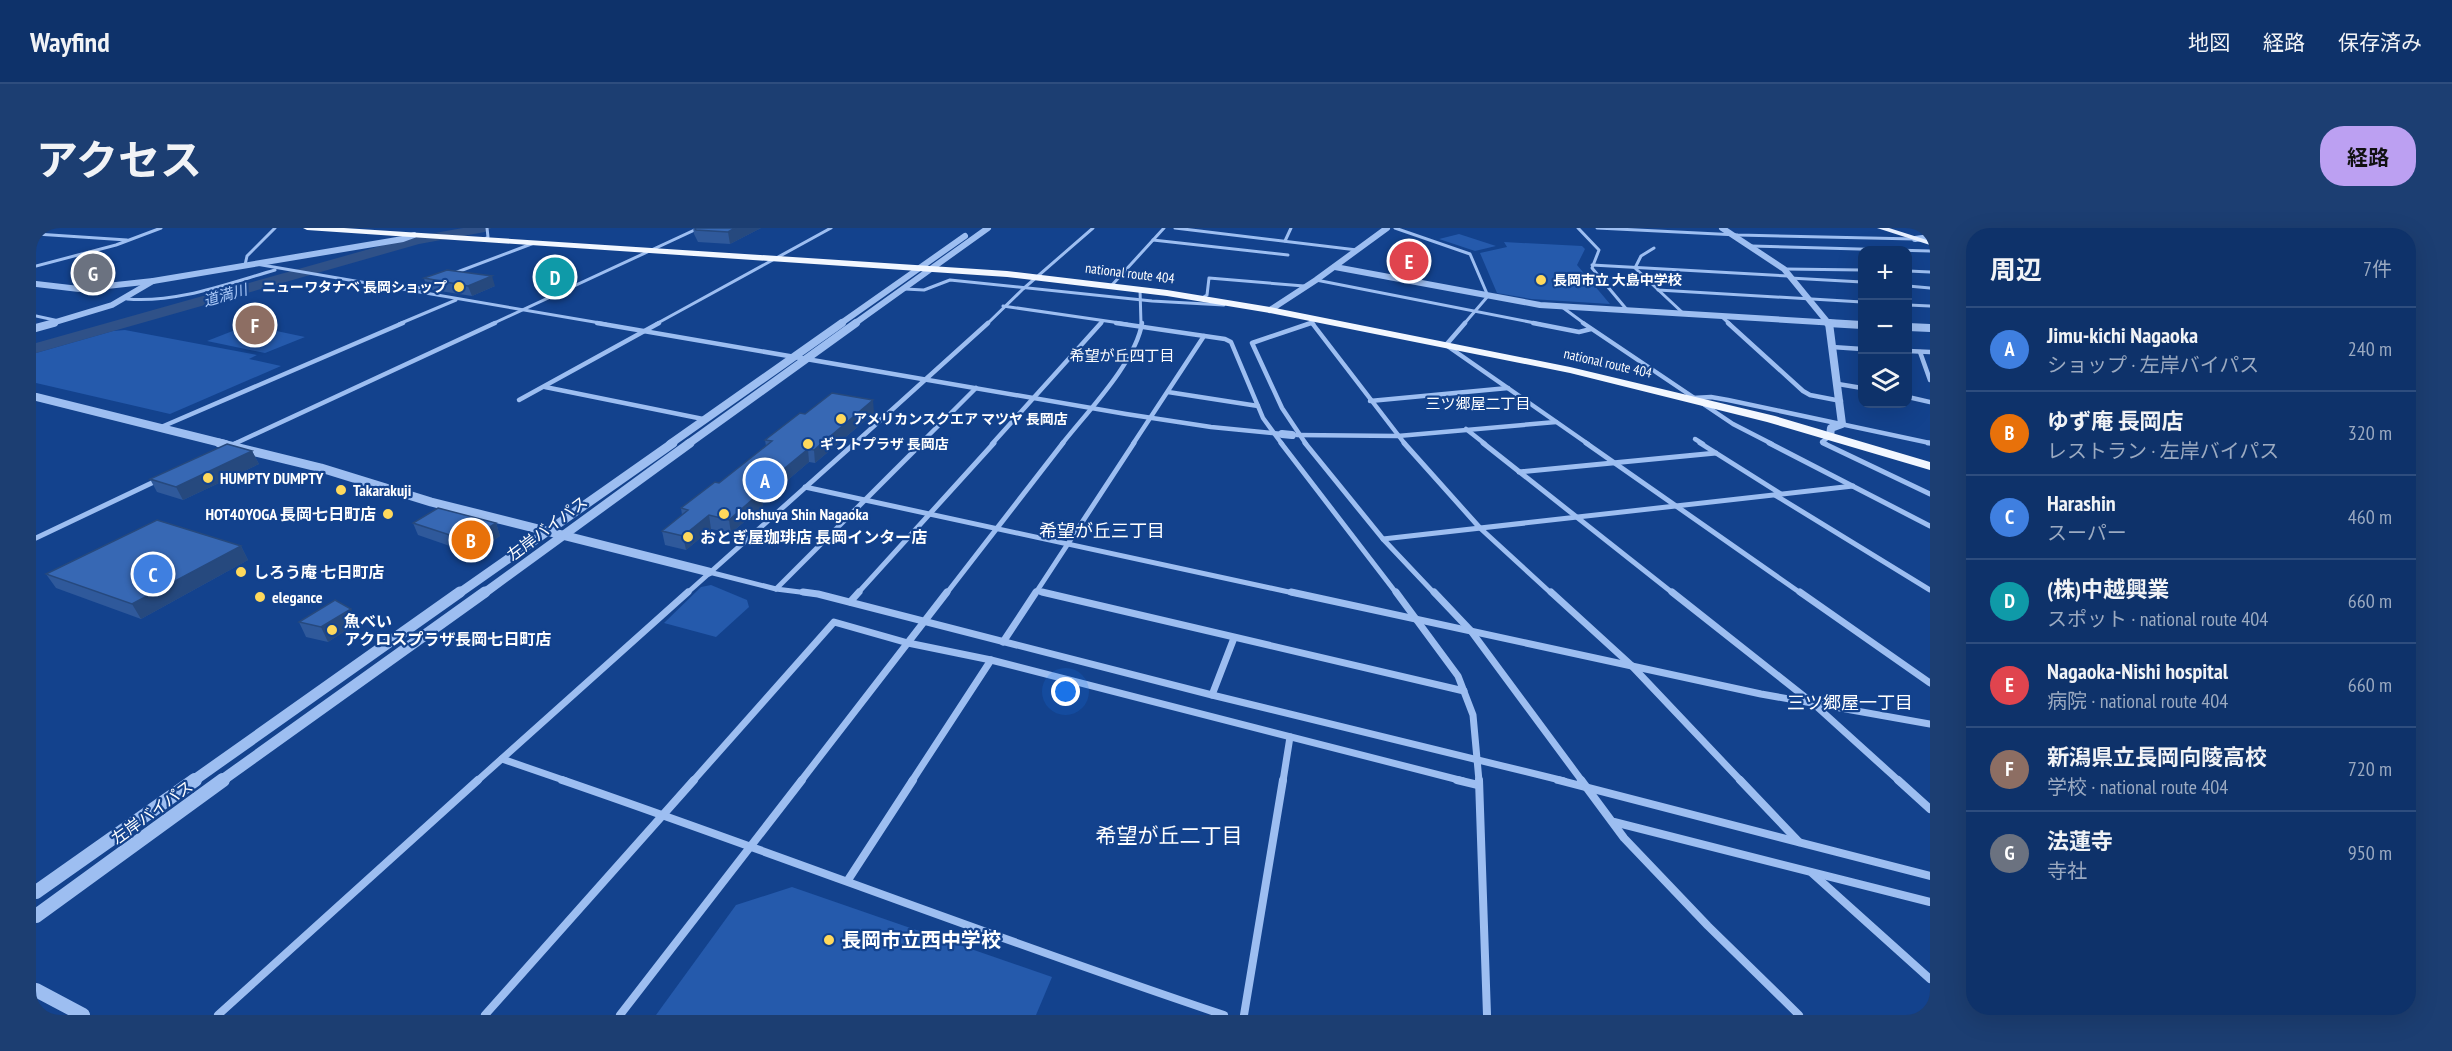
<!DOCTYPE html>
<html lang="ja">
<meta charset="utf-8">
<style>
:root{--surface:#0e326a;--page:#1c3e72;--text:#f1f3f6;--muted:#9baac1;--line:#2e4d7e;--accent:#bca0f2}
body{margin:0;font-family:"PT Sans Narrow","Noto Sans JP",sans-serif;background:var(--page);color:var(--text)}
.controls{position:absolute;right:18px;top:18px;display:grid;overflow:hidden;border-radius:12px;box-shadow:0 6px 24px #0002}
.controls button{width:54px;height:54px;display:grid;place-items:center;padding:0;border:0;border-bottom:2px solid var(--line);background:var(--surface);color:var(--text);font:30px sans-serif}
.you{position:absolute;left:1030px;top:464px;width:21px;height:21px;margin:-15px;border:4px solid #fff;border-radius:50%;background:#1a73e8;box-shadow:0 0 0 9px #1a73e833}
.badge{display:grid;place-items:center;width:39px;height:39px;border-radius:50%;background:var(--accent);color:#fff;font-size:20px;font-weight:700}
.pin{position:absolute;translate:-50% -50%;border:3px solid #fff;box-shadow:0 2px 6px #0006}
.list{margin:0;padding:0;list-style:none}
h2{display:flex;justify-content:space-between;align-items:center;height:78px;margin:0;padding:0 24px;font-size:26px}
h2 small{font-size:20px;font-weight:400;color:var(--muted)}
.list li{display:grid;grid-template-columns:39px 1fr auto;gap:18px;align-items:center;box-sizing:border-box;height:84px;padding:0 24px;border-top:2px solid var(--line)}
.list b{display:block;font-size:22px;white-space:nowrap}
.list p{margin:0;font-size:20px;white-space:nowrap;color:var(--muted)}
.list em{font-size:20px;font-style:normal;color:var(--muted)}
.icon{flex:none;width:33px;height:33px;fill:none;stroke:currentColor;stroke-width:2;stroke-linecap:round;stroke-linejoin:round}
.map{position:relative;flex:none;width:1894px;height:787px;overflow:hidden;border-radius:24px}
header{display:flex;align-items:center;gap:36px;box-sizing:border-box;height:84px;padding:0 30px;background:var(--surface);border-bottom:2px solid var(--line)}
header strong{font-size:28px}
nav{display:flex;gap:33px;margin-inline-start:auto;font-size:21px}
.intro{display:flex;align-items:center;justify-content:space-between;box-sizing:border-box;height:144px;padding:0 36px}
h1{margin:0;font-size:42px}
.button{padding:15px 27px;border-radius:24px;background:var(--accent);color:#111;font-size:21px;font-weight:700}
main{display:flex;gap:36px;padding:0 36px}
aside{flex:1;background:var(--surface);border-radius:24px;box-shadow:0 6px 24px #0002}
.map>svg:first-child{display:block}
.green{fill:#255aac}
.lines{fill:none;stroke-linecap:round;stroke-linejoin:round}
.river{fill:#2f5188;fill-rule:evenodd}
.minor-far4{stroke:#9dbef1;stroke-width:3}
.minor-far3{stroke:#9dbef1;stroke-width:4.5}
.minor-far2{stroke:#9dbef1;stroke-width:5}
.minor-far1{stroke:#9dbef1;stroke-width:7}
.minor{stroke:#9dbef1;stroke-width:8}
.tertiary-far4{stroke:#9dbef1;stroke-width:6}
.tertiary-far3{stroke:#9dbef1;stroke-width:8}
.tertiary-far2{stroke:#9dbef1;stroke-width:9}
.tertiary-far1{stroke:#9dbef1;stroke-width:11}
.tertiary{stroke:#9dbef1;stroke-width:14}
.primary{fill:#e6efff;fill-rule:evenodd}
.trunk{fill:#f2f7ff;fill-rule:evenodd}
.wall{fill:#2f599b}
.shaded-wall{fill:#26497e}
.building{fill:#3768b4;stroke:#26497e;stroke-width:1.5}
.poi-dot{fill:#ffd95c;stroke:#13428d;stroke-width:2}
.labels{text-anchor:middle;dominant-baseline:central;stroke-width:4.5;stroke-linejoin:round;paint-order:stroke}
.far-street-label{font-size:14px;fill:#fff;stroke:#13428d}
.far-poi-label{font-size:14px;font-weight:bold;fill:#fff;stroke:#13428d;text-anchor:start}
.far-water-label{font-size:15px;font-style:italic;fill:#a9c8f8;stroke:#13428d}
.far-neighbourhood-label{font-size:15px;fill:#fff;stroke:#13428d}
.poi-label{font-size:16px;font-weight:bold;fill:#fff;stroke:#13428d;text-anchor:start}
.street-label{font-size:16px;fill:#fff;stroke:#13428d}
.neighbourhood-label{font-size:18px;fill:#fff;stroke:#13428d}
.near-poi-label{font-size:20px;font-weight:bold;fill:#fff;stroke:#13428d;text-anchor:start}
.near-neighbourhood-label{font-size:21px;fill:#fff;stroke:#13428d}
</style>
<header>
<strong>Wayfind</strong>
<nav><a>地図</a><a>経路</a><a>保存済み</a></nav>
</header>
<div class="intro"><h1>アクセス</h1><a class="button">経路</a></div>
<main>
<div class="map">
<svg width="1894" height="787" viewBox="0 0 1894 787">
<rect width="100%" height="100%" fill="#13428d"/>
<g class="green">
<path d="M1423 6 1460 18 1439 23 1403 11Z"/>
<path d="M1468 14 1546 18 1549 21 1541 37 1574 76 1495 71 1461 65 1444 25 1471 19Z"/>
<path d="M212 97 269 109 229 125 171 113Z"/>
<path d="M89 102 221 127 213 131 245 138 134 186 0 155V125L77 103Z"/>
<path d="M675 357 711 372 713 379 680 409 628 395 665 359Z"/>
<path d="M756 659 1016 749 1000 787H620L700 677Z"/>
</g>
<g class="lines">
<path class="river" d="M427 0H455L449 4 383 16 0 125V115L376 9Z"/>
<g class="minor-far4">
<path d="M1139 0 1321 22"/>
<path d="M1359 0 1434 26 1452 68 1428 96"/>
<path d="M1542 0 1563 22 1556 40 1592 83"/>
<path d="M1561 0 1702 7 1879 11"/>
<path d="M1887 0 1894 3"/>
<path d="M0 1 3 0"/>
<path d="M0 6 91 12"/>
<path d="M449 11 452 9 451 0"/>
<path d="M1117 12 1252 27"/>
<path d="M1249 13 1255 0"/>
<path d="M1715 18 1894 23"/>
<path d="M1618 20 1605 28 1599 40 1648 86"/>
<path d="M220 36 570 96"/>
<path d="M209 37 211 28 239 0"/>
<path d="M1556 37 1752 48"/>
<path d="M0 38 80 17 125 0"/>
<path d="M1748 41 1826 42"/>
<path d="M1872 43 1894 44"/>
<path d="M416 46 498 15"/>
<path d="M1754 50 1826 54"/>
<path d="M1280 52 1504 96"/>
<path d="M1076 57 1128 0"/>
<path d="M1872 58 1894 60"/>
<path d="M869 61 888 62 914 52 1116 73 1188 77"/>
<path d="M1104 61 1105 96"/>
<path d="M1622 62 1826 74"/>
<path d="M375 63 396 54"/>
<path d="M1166 70 1171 67 1173 50 1268 58"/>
<path d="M91 71C142 75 190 56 239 42"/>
<path d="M1872 77 1894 78"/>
<path d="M967 78 1091 96"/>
<path d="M1526 79 1549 96"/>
<path d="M0 88 23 93"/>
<path d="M1686 89 1694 96"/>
<path d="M1275 93 1278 96"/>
<path d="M363 96 420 72"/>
<path d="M456 96 663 0"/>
<path d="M620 96 795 0"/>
<path d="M951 96 987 61 1057 0"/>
<path d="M1064 96 1067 93"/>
<path d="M1271 96 1275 95"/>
</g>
<g class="minor-far3">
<path d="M561 95 1090 186 1175 199 1246 206"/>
<path d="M1080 95 1189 111 1195 114 1227 190 1246 216"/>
<path d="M1276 95 1369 216"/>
<path d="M1429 95 1410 117 1552 216"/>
<path d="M1497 95 1543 104 1555 101"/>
<path d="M1547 95 1697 196 1736 216"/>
<path d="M1692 95 1767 163 1774 167 1805 173"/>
<path d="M1796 119 1826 121"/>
<path d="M1872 123 1894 124"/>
<path d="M1884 124 1894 152"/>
<path d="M1802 156 1826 160"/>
<path d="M509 159 667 191"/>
<path d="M1132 164 1222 178"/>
<path d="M1872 169 1894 174"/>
<path d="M1657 170 1675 169 1692 172 1894 215"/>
<path d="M483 172 623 95"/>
<path d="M1334 173 1472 160"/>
<path d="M123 200 367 95"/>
<path d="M1430 201 1449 216"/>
<path d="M1261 207 1362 208 1520 194"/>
<path d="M1659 211 1667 216"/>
<path d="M198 216 459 95"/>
<path d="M818 216 952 95"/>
<path d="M884 216 940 160"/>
<path d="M956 216 1065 95"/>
<path d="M1026 216C1051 184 1100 134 1106 95"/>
<path d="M1097 216 1168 108"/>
<path d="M1270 216 1246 180 1216 115 1275 95"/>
<path d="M1790 216 1786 214 1794 208"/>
</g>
<g class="minor-far2">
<path d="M1245 215 1361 366"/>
<path d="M1269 215 1347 311 1399 366"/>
<path d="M1368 215 1444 300 1516 366"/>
<path d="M1447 215 1638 366"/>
<path d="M1550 215 1766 366"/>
<path d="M1664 215 1745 266"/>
<path d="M1733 215 1894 298"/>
<path d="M1787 215 1894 266"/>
<path d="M1892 215H1894"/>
<path d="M196 217 201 215"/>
<path d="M1483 244 1680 225"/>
<path d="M769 259 1262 366"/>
<path d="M1739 267 1894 362"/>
<path d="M0 310 122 252"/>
<path d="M1347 311 1817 258"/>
<path d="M673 344 740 361 780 366"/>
<path d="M740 361 886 215"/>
<path d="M1001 363 1013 366"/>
<path d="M650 366 819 215"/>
<path d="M821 366 958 215"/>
<path d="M910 366 1027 215"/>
<path d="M999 366 1098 215"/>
</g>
<g class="minor-far1">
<path d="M767 364 782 366 1176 467 1528 553"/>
<path d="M1006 364 1428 463"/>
<path d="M1255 364 1725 466 1894 496"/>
<path d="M1360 364 1422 448 1437 487 1443 553"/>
<path d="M1398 364 1435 403 1546 553"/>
<path d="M1515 364 1595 437 1705 553"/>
<path d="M1636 364 1779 477 1863 553"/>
<path d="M1764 364 1894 455"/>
<path d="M814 374 823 364"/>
<path d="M967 414 1000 364"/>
<path d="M1176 467 1198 410"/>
<path d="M466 531 530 553"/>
<path d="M441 553 652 364"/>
<path d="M657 553 798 394 872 415 955 432 1427 553"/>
<path d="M765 553 911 364"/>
<path d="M876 553 955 432"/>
<path d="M1247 553 1254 509"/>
</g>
<g class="minor">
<path d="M526 552C747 628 966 713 1188 787"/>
<path d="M1421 552 1442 557"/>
<path d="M1443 552 1451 787"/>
<path d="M1522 552 1894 648"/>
<path d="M1545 552 1588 610 1672 698 1763 787"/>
<path d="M1704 552 1763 614"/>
<path d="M1862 552 1894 581"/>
<path d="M1578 594 1894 674"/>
<path d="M1776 645 1894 751"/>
<path d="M812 652 877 552"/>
<path d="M182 787 442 552"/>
<path d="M449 787 658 552"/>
<path d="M584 787 766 552"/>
<path d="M1208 787 1247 552"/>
</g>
<g class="tertiary-far4">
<path d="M1686 0 1748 41 1793 96"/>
<path d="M1879 11 1894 9"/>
<path d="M1299 39 1504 77 1816 96"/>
<path d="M0 56 43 61 117 53"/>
<path d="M1234 82 1280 52 1351 0"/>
<path d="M13 96 76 77 117 53 367 11 378 7"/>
<path d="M804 96 929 8"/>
<path d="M818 96 952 0"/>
</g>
<g class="tertiary-far3">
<path d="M1792 95 1826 97"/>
<path d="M1793 95 1806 196 1795 200 1794 208"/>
<path d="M1872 99 1894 100"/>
<path d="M0 100 18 95"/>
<path d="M0 169 189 216"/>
<path d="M1246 206 1256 207"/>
<path d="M634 216 806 95"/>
<path d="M652 216 820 95"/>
</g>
<g class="tertiary-far2">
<path d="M183 215 285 240 395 274 673 344"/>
<path d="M422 366 637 215"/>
<path d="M447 366 654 215"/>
</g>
<g class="tertiary-far1">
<path d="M157 553 424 364"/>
<path d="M185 553 449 364"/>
</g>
<g class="tertiary">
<path d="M0 664 159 552"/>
<path d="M0 688 187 552"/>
<path d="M0 762 47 787"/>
</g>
<path class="primary" d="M1841 0H1853L1894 13V17Z"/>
<path class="trunk" d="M267 0H308L971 43 1131 62 1234 79 1534 139 1739 188 1894 234V242L1731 194 1534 145 1234 85 1131 68 971 49 271 2Z"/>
</g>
<g class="wall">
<path d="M657 0H725L694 16 662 14 658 6Z"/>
<path d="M388 50 459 58 436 68 391 61Z"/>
<path d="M838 185 779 235 773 234 726 274 727 278 695 305 675 301 650 322 629 317 626 303 646 287 645 280 683 255 730 218 729 212 769 186Z"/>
<path d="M216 223 223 236 147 272 121 264 114 251Z"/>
<path d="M377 295H460L464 308 437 326 382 307Z"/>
<path d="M205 318 212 332 105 391 20 360 10 346Z"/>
<path d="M263 394 321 395 292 414 270 409Z"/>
</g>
<g class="shaded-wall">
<path d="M699 0H725L694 16 692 4Z"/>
<path d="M456 48 459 58 436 68 432 58Z"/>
<path d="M837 172 838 185 779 235 778 222Z"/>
<path d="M772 221 773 234 726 274 727 278 695 305 693 292 721 263Z"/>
<path d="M216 223 223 236 147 272 140 259Z"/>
<path d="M673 287 675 301 650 322 647 308Z"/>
<path d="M460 295 464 308 437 326 432 313Z"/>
<path d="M205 318 212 332 105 391 96 376Z"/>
<path d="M315 381 321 395 292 414 285 399Z"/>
</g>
<g class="building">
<path d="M659 0H699L692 4 660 2Z"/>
<path d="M411 42 456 48 432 58 388 50Z"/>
<path d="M796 165 837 172 778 222 772 221 721 263 725 264 693 292 673 287 647 308 626 303 652 282 645 280 679 254 683 255 736 213 729 212 764 185 769 186Z"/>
<path d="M191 216 216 223 140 259 114 251Z"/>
<path d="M402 280 460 295 432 313 377 295Z"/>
<path d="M121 292 205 318 96 376 10 346Z"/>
<path d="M299 372 315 381 285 399 263 394Z"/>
</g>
<g class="poi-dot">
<circle cx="1505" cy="52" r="6"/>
<circle cx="423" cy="59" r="6"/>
<circle cx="805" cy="191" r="6"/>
<circle cx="772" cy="216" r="6"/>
<circle cx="172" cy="250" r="6"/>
<circle cx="305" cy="262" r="6"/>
<circle cx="352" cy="286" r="6"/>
<circle cx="688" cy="286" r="6"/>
<circle cx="652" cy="309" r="6"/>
<circle cx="205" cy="344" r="6"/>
<circle cx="224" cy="369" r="6"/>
<circle cx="296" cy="402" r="6"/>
<circle cx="793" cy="712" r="6"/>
</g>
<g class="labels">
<g class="far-street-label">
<text transform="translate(1094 45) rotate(7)">national route 404</text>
<text transform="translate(1572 135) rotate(13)">national route 404</text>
</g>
<g class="far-poi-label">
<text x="1517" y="52">長岡市立 大島中学校</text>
<text x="411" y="59" text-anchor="end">ニューワタナベ 長岡ショップ</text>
<text x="817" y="191">アメリカンスクエア マツヤ 長岡店</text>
<text x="784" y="216">ギフトプラザ 長岡店</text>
</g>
<g class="far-water-label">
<text transform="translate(189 67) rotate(-16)">道満川</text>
</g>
<g class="far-neighbourhood-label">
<text x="1086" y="127">希望が丘四丁目</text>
<text x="1442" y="175">三ツ郷屋二丁目</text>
</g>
<g class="poi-label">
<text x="184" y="250">HUMPTY DUMPTY</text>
<text x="317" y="262">Takarakuji</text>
<text x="340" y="286" text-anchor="end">HOT40YOGA 長岡七日町店</text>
<text x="700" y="286">Johshuya Shin Nagaoka</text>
<text x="664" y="309">おとぎ屋珈琲店 長岡インター店</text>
<text x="217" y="344">しろう庵 七日町店</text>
<text x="236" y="369">elegance</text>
<text x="308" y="393">魚べい<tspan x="308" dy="18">アクロスプラザ長岡七日町店</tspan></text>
</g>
<g class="street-label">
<text transform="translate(511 300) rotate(-37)">左岸バイパス</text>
<text transform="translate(116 584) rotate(-36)">左岸バイパス</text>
</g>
<g class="neighbourhood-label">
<text x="1066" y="302">希望が丘三丁目</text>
<text x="1814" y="474">三ツ郷屋一丁目</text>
</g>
<g class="near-poi-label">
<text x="805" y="712">長岡市立西中学校</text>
</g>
<g class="near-neighbourhood-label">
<text x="1133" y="607">希望が丘二丁目</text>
</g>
</g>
</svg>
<div class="controls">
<button>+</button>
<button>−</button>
<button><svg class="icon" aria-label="layers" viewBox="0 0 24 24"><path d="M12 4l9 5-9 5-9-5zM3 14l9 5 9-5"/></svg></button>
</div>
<div class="you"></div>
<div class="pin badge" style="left:729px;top:252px;background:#3f7fe0">A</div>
<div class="pin badge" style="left:435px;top:312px;background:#e8710a">B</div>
<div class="pin badge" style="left:117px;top:346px;background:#3f7fe0">C</div>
<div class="pin badge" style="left:519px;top:49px;background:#0f9aa8">D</div>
<div class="pin badge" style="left:1373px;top:33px;background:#e0444e">E</div>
<div class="pin badge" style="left:219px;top:97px;background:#8d6e63">F</div>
<div class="pin badge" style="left:57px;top:45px;background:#6b7280">G</div>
</div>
<aside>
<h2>周辺<small>7件</small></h2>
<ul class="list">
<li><span class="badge" style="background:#3f7fe0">A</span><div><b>Jimu-kichi Nagaoka</b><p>ショップ · 左岸バイパス</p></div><em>240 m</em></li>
<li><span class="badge" style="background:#e8710a">B</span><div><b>ゆず庵 長岡店</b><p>レストラン · 左岸バイパス</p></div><em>320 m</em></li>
<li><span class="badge" style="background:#3f7fe0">C</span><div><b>Harashin</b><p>スーパー</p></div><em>460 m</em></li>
<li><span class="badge" style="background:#0f9aa8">D</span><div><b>(株)中越興業</b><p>スポット · national route 404</p></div><em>660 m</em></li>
<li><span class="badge" style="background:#e0444e">E</span><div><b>Nagaoka-Nishi hospital</b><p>病院 · national route 404</p></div><em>660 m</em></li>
<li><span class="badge" style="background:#8d6e63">F</span><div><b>新潟県立長岡向陵高校</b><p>学校 · national route 404</p></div><em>720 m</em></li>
<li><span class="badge" style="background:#6b7280">G</span><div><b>法蓮寺</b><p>寺社</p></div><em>950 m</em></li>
</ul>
</aside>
</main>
